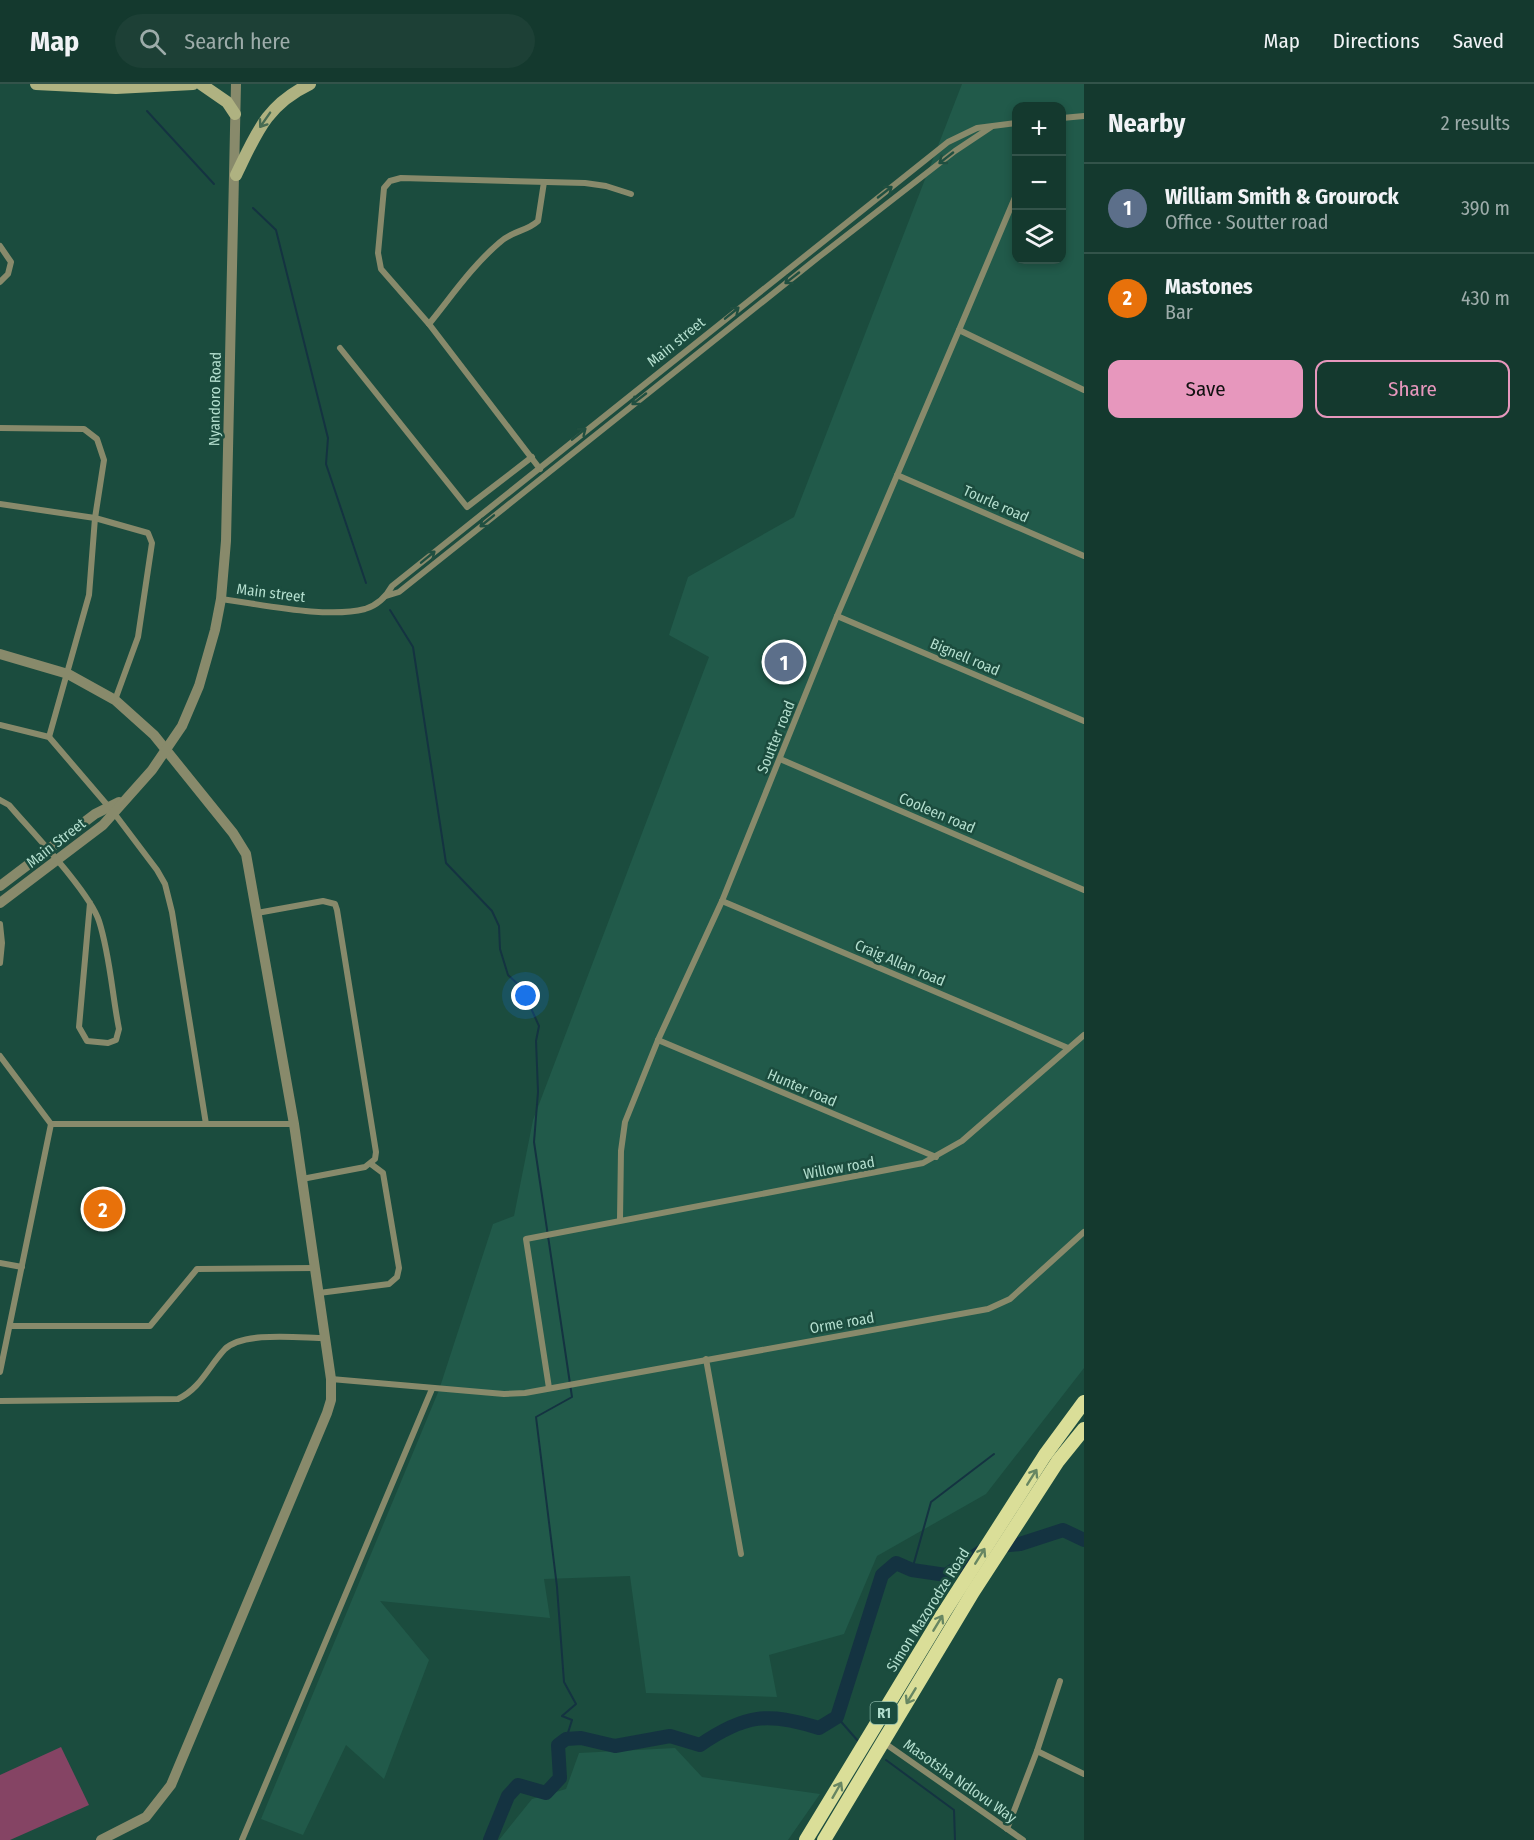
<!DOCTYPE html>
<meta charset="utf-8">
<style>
:root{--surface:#14392e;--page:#1d4036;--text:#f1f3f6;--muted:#9dacaa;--line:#33534a;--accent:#e797bd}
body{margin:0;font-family:"Fira Sans Condensed",sans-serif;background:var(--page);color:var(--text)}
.controls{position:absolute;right:18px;top:18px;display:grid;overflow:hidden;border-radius:12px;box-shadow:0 3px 9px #0003}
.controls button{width:54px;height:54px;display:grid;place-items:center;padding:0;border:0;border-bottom:2px solid var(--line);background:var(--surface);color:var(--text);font:30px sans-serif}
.you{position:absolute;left:526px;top:912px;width:21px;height:21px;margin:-15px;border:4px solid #fff;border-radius:50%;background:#1a73e8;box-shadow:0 0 0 9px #1a73e833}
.badge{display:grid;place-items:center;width:39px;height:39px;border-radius:50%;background:var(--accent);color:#fff;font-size:20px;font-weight:700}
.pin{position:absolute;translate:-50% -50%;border:3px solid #fff;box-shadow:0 2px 6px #0006}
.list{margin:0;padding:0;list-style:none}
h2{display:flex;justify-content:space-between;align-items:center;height:78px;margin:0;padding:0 24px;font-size:26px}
h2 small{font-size:20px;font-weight:400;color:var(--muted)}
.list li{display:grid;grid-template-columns:39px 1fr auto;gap:18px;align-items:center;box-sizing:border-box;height:90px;padding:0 24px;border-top:2px solid var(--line)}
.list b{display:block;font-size:22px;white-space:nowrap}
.list p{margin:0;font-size:20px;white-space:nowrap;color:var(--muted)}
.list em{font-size:20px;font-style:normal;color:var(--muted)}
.actions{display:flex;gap:12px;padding:18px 24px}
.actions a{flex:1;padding:14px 0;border:2px solid var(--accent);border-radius:12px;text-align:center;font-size:21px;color:var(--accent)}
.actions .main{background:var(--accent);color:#111}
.icon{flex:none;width:33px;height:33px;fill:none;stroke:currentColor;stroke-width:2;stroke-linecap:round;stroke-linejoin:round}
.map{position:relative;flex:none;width:1084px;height:1756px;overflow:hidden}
header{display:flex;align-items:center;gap:36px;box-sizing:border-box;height:84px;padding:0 30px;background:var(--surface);border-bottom:2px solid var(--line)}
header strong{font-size:28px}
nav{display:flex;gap:33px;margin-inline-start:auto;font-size:21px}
.search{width:420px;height:54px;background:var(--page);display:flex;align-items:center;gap:15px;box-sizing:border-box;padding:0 21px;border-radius:33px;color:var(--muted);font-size:22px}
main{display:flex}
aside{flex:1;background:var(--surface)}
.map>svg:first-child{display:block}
.built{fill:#215a4a;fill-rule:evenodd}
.green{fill:#854464}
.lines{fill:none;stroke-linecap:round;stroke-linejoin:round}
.stream{stroke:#143341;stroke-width:2}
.river{stroke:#143341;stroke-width:14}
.minor{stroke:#888a6b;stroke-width:6}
.tertiary{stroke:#888a6b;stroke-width:10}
.secondary{stroke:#afb281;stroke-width:12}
.trunk{stroke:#dade98;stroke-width:14}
.oneway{stroke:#476b52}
.oneway2{stroke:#204f40}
.oneway3{stroke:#678662}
.labels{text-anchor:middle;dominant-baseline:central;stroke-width:5;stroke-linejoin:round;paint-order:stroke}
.shield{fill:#1b4c3e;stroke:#85b2a3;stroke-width:1.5}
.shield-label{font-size:14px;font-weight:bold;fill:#b3dece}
.street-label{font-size:15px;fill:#b3dece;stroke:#1b4c3e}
</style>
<header>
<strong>Map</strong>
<div class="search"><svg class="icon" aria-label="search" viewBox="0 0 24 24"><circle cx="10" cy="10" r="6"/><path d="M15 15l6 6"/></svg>Search here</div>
<nav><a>Map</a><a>Directions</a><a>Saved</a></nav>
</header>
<main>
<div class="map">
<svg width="1084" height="1756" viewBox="0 0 1084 1756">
<rect width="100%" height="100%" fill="#1b4c3e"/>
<g class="built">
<path d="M962 0H1084V1284L986 1410 877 1472 844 1550 769 1571 777 1613 646 1609 630 1492 544 1495 550 1534 380 1517 429 1576 384 1695 346 1661 303 1751 261 1735 439 1306 493 1140 514 1132 533 1036 709 573 669 551 688 493 794 433ZM1016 22H1062V176H1016Z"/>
<path d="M675 1664 702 1693 820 1710 788 1756H499L532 1715 566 1705 579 1669Z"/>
</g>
<path class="green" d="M61 1663 89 1721 10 1756H0V1691Z"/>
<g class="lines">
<g class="stream">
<path d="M147 27 214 100"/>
<path d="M253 124 276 146 328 354 326 380 366 499"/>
<path d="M390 526 413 563 446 779 492 827 499 842 500 865 508 891 522 904 539 942 536 957 538 1008 534 1058 572 1313 536 1333 557 1503 564 1598 576 1620 562 1632 572 1636 566 1655"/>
<path d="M912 1486 931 1418 994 1370"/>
<path d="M837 1633 858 1657"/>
<path d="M886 1676 954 1726 955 1756"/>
</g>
<path class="river" d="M490 1756 508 1712 518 1701 546 1709 560 1694 558 1661 566 1655 581 1654 615 1662 670 1652 700 1661C745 1630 768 1628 819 1644L837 1633 882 1491 896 1479 912 1486 946 1491 988 1463 1020 1460 1063 1446 1084 1456"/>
<g class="minor">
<path d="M1062 34 1084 32"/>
<path d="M0 162 11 178 8 190 0 198"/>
<path d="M429 240C451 213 472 182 499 159 513 146 526 148 538 137L544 98"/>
<path d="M959 246 1016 111"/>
<path d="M340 264 467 423 532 373"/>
<path d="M0 344 84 345 97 355 104 376 95 434 89 511 49 653"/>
<path d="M540 385 429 240 381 185 378 169 384 104 390 97 401 94 585 99 606 102 631 110"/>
<path d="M897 391 1084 472"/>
<path d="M0 420 95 434 148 449 152 459 138 553 115 616"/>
<path d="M386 512 399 508 820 172 955 67 991 43"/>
<path d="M221 515C261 520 326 535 365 525 378 521 386 513 392 502L948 58 977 44 1016 39"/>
<path d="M837 532 1084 637"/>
<path d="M0 641 49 653 114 729 157 786 165 800 172 828 206 1040"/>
<path d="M780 675 1084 806"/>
<path d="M0 716 9 721C31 747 89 807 99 837 110 871 112 910 119 945L116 956 108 959 87 957 79 943 90 819"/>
<path d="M722 817 1068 964"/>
<path d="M257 829 323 817 335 820 337 826 376 1068 375 1075 365 1083 302 1095"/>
<path d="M0 840 2 859 0 879"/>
<path d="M658 956 936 1073"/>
<path d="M0 972 51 1040H294"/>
<path d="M620 1135 621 1067 625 1038 658 956 722 817 837 532 959 246 1084 306"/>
<path d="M0 1179 22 1183"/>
<path d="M319 1209 389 1200 397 1193 399 1184 383 1089 371 1080"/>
<path d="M11 1242H150L197 1185 315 1184"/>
<path d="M706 1275 741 1470"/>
<path d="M0 1288 51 1040"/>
<path d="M331 1295 504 1310 525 1309 988 1225 1010 1215 1084 1148"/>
<path d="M549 1304 526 1155 923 1079 962 1057 1084 951"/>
<path d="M0 1317 178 1315C201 1304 208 1283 225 1265 244 1247 300 1254 326 1254"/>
<path d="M883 1658 1023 1756"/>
<path d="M1037 1667 1084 1690"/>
<path d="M1007 1745 1037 1667 1060 1597"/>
<path d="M242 1756 432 1305"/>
</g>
<g class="tertiary">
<path d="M0 570 68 590 115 616 154 651 233 749 246 770 294 1040 331 1295V1316L327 1329 171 1701 146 1733 101 1756"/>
<path d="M0 802 95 730 119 718"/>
<path d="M0 819 103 741 152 686 182 642 199 602 215 546 221 515 226 457 236 0"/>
</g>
<g class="secondary">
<path d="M36 0 116 4 193 0"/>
<path d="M201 0 227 18 235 30"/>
<path d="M236 91C256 50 266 21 310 0"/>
</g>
<g class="trunk">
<path d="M806 1756 943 1530 1045 1371 1084 1318"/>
<path d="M824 1756 973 1508 1058 1377 1084 1345"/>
</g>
</g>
<defs><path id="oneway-shaft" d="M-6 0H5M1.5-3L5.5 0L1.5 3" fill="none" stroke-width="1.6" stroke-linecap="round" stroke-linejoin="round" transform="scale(1.5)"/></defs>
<use class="oneway" href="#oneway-shaft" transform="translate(265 36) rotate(125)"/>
<g class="oneway2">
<use href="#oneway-shaft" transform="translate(946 74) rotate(142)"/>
<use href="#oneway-shaft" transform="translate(885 108) rotate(-38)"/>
<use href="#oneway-shaft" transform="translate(792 194) rotate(142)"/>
<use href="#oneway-shaft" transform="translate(732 229) rotate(-39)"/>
<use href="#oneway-shaft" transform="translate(639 315) rotate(142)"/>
<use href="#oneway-shaft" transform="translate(579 350) rotate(-39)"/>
<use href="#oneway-shaft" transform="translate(487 437) rotate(141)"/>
<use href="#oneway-shaft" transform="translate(428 473) rotate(-39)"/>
</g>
<g class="oneway3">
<use href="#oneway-shaft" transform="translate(1032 1393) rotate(-58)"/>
<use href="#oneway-shaft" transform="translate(980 1472) rotate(-58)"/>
<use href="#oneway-shaft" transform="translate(938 1539) rotate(-59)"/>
<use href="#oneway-shaft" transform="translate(911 1612) rotate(121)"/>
<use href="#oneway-shaft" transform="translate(837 1706) rotate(-60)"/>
</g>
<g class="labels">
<rect class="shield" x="870.5" y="1618" width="27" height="22" rx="4.5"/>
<g class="shield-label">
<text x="884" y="1629">R1</text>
</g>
<g class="street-label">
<text transform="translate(676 258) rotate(-39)">Main street</text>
<text transform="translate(215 315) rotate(-89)">Nyandoro Road</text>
<text transform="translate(996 420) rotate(24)">Tourle road</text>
<text transform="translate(271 509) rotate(7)">Main street</text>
<text transform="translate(965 573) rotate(23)">Bignell road</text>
<text transform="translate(776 653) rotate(-68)">Soutter road</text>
<text transform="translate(937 729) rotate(23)">Cooleen road</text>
<text transform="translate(56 759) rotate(-38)">Main Street</text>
<text transform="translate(900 879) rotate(23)">Craig Allan road</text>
<text transform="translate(802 1004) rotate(23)">Hunter road</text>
<text transform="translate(839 1084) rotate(-10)">Willow road</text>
<text transform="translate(842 1239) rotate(-10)">Orme road</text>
<text transform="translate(928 1526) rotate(-58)">Simon Mazorodze Road</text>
<text transform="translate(960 1697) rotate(35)">Masotsha Ndlovu Way</text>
</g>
</g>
</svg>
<div class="controls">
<button>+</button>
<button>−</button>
<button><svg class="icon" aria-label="layers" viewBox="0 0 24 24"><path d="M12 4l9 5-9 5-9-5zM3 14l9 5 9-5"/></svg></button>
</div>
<div class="you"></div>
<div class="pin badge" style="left:784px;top:578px;background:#5c6f8a">1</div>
<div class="pin badge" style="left:103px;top:1125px;background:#e8710a">2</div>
</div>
<aside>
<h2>Nearby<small>2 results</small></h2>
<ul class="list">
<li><span class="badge" style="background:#5c6f8a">1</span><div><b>William Smith &amp; Grourock</b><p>Office · Soutter road</p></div><em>390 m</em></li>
<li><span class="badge" style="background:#e8710a">2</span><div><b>Mastones</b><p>Bar</p></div><em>430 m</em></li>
</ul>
<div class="actions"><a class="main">Save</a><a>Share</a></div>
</aside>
</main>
